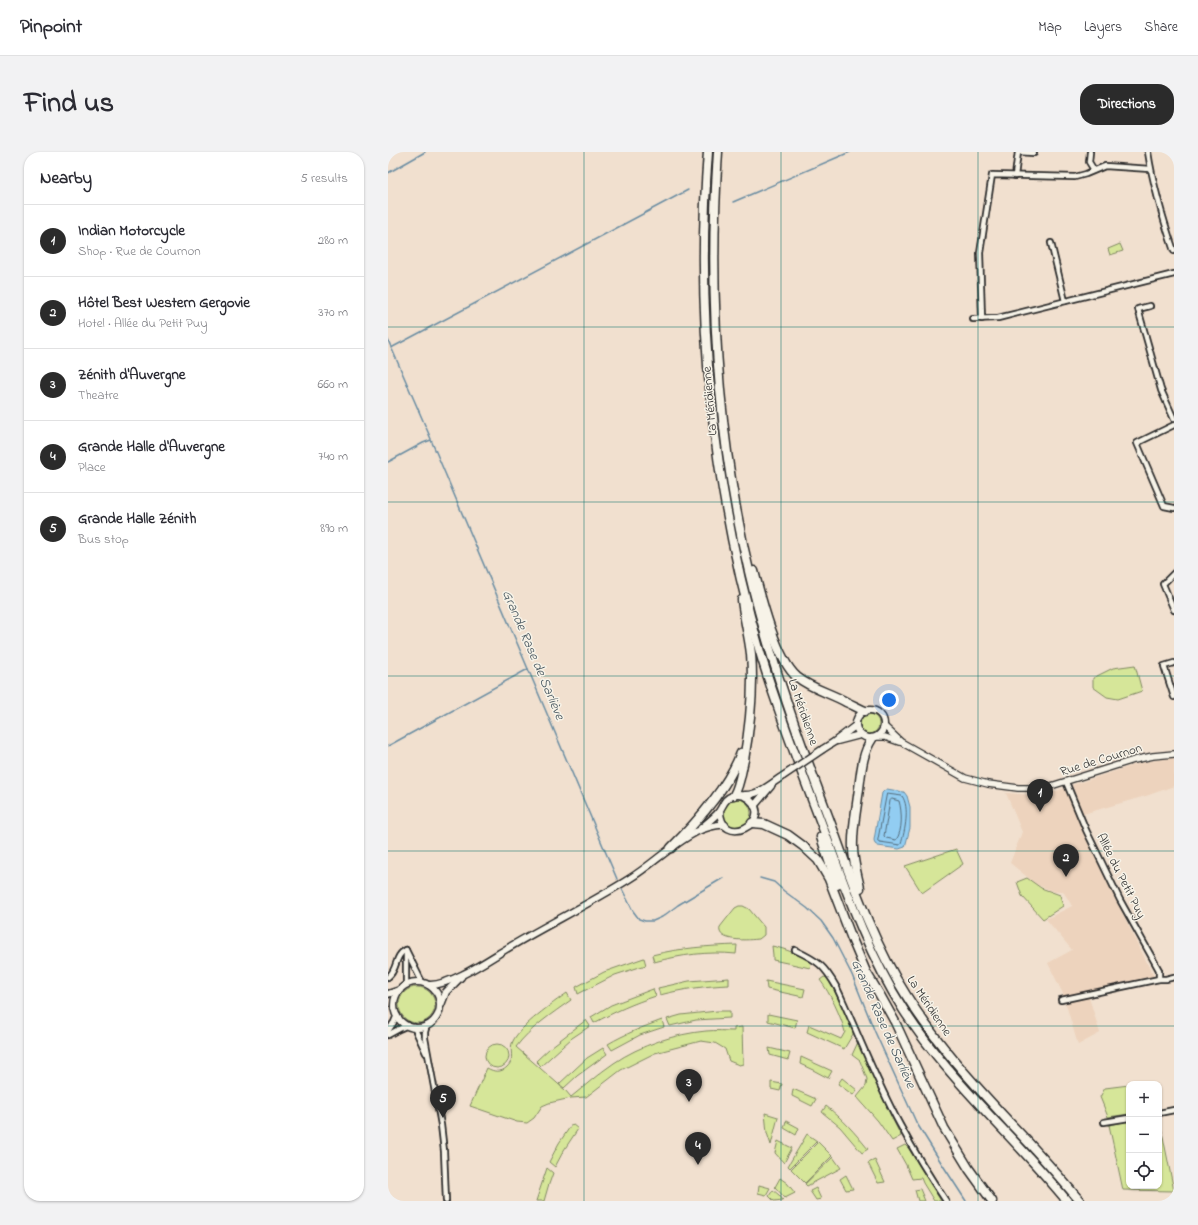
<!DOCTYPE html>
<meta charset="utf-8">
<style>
:root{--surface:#fff;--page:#f2f2f3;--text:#2b2b33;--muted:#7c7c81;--line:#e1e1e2;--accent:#2b2b2b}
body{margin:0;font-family:"Indie Flower",sans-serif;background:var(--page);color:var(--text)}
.controls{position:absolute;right:12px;bottom:12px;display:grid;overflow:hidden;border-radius:8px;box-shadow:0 1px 3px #0004}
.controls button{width:36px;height:36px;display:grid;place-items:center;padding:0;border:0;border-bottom:1px solid var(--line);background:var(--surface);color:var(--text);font:20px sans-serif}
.you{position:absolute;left:501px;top:548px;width:14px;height:14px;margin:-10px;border:3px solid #fff;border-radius:50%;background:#1a73e8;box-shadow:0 0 0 6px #1a73e833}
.badge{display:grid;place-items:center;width:26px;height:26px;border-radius:50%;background:var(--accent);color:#fff;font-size:13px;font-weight:700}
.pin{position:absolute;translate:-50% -33px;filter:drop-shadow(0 1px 2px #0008)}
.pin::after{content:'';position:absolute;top:21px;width:14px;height:12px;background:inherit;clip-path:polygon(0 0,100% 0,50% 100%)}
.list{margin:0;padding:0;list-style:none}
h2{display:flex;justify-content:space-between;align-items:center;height:52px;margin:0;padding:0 16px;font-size:17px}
h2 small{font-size:13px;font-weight:400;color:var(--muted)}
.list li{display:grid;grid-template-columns:26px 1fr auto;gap:12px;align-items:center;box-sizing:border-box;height:72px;padding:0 16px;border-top:1px solid var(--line)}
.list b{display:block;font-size:15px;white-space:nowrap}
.list p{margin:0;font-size:13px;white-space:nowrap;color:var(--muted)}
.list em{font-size:13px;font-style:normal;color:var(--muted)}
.icon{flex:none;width:22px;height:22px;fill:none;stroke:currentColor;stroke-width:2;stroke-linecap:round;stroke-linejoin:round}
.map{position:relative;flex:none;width:786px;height:1049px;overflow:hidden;border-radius:16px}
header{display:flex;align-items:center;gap:24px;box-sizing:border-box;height:56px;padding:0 20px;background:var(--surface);border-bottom:1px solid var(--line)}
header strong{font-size:19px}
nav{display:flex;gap:22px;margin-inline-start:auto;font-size:14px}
.intro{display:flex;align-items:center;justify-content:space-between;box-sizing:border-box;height:96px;padding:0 24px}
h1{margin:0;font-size:28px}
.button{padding:10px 18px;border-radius:16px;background:var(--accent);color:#fff;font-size:14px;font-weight:700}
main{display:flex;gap:24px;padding:0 24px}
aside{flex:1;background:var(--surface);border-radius:16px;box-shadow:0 1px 3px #0004}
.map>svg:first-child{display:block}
.built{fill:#edd3bd}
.green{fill:#d6e699;stroke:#808862}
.water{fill:#92cdf2;stroke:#698ca2}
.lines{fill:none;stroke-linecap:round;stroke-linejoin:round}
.shore{stroke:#546c7b;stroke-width:1}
.stream{stroke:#698ca2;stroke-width:1.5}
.minor-casing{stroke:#2b2b2b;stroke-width:8}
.tertiary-casing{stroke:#2b2b2b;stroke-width:8}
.secondary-casing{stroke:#2b2b2b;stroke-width:9}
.motorway-casing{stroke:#2b2b2b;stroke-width:11}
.minor{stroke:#f7f3e8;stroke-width:4.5}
.tertiary{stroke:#f7f3e8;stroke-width:5.5}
.secondary{stroke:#f7f3e8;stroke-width:6}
.motorway{stroke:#f7f3e8;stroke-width:8}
.secondary-bridge-casing{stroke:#2b2b2b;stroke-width:9;stroke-linecap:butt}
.secondary-bridge{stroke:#f7f3e8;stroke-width:6}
.grid{fill:none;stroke:#0f766e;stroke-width:1;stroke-opacity:0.55}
.labels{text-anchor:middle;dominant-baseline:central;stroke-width:3;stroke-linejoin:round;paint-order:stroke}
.street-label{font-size:13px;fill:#2b2b2b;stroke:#f7f3e8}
.water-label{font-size:14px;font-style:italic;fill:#45545d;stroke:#f7f3e8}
</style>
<header>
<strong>Pinpoint</strong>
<nav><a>Map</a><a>Layers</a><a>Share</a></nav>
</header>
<div class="intro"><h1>Find us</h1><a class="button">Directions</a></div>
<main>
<aside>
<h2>Nearby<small>5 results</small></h2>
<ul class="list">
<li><span class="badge">1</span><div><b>Indian Motorcycle</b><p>Shop · Rue de Cournon</p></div><em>280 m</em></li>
<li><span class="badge">2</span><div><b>Hôtel Best Western Gergovie</b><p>Hotel · Allée du Petit Puy</p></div><em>370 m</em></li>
<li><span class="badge">3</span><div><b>Zénith d'Auvergne</b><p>Theatre</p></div><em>660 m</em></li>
<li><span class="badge">4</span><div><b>Grande Halle d'Auvergne</b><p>Place</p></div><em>740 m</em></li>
<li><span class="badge">5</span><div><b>Grande Halle Zénith</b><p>Bus stop</p></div><em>890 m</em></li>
</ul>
</aside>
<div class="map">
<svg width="786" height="1049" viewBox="0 0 786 1049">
<rect width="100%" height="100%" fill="#f1e0cf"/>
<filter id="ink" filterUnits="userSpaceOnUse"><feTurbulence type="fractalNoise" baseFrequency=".025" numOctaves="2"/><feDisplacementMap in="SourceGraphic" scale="8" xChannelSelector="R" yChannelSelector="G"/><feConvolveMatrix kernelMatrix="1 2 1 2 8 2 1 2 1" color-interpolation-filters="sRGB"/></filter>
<g filter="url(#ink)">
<g class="built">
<path d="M786 606V634L761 643 695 662 684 633 749 612 762 609Z"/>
<path d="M678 636 698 687 766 825 699 839 712 881 690 893 675 842 660 811 684 798 658 767 684 754 675 739 667 740 649 733 622 711 634 680 618 641 644 643 661 641Z"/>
</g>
<g class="green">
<path d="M732 92 735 99 722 103 720 97Z"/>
<path d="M747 513 754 539 730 547 719 545 705 535V526L725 516Z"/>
<circle cx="481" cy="572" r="10"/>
<circle cx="349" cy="661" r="14"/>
<path d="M568 697 575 712 534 741 517 714Z"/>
<path d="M639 726 653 736 672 743 675 754 655 767 634 744 629 730Z"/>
<path d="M351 754H355L361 757 376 775V783L371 787C362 788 328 791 332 775L347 756Z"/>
<path d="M349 793 348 802C320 799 293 803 266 810L264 803C292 796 320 794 349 793Z"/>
<path d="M384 794C398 797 410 802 423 810L422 816 385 808V803Z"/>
<path d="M256 806 258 813 227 823 190 842 188 835 216 820Z"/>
<path d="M436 825 439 826 446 838 465 879V882L456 897 419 880 421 873 453 887 457 880C453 864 442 841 432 828Z"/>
<path d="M341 826V833C317 834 295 837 272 843L270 836 301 829Z"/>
<path d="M378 829 417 837 415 845 379 837Z"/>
<circle cx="29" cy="853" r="18"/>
<path d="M265 837 268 844C246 851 226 860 206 871L203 865 223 853Z"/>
<path d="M179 841 183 848C165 861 142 876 128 895L177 938 183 945C197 934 211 921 226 911 252 893 287 882 318 879 328 878 337 879 346 879V876L354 875 355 912 351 913 341 909 337 897 327 891 313 889 267 901 233 918 198 945 183 946 161 951 154 954 146 966 139 971 129 970 82 954 99 916C106 920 113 921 119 915 128 907 120 898 125 889 132 874 165 851 179 841Z"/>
<path d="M329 859H342V866L308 868 282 874 279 867 293 863Z"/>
<path d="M380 862 409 868 407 876 380 869Z"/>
<path d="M198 868 202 874 184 886 153 914 148 909 163 895Z"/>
<path d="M274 868 276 875 252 883 224 898 220 892C237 882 255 875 274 868Z"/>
<path d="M470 890 503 964 513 984 504 989 490 969 469 945 478 934 479 927 472 909 464 903Z"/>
<circle cx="109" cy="904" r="12"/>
<path d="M215 896 219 902 189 924 176 936 171 932 199 906Z"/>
<path d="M381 896 402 901 400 908 382 903Z"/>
<path d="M413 905 444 919 440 926 425 918 412 912Z"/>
<path d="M454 926 469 938 465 943 450 932Z"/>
<path d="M383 930 394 932 392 939 383 937Z"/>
<path d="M741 933V962L720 965 712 945 717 936Z"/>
<path d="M405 937 428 947 424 954 404 944Z"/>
<path d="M438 954C455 967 467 981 480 997L474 1001 452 975 434 960Z"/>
<path d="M377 961 390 965 383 993 379 981Z"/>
<path d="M771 965 786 1039 735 1038 721 973 741 969V1034H771Z"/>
<path d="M398 969 411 976 408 983 396 976Z"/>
<path d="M184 972 190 977 176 998 167 1015 161 1010 171 991Z"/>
<path d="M419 982 429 989 402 1016 400 1014Z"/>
<path d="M390 989 404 996 396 1011 387 1001Z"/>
<path d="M430 990 444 1004 417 1031 403 1017Z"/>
<path d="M517 993 521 997 553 1049H546L535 1031 533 1026 524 1027 518 1013 509 997Z"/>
<path d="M445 1005 453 1016 419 1034 417 1032Z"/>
<path d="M487 1008 497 1030 490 1031 480 1011Z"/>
<path d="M159 1016 165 1021 160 1035 156 1049H148Z"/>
<path d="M458 1023 465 1037 458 1038 452 1027Z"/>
<path d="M392 1026 399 1031 407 1041 397 1046 387 1035Z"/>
<path d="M371 1033 382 1036 378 1043 370 1041Z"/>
<path d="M428 1036 433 1047 428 1048 422 1039Z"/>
<path d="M532 1037 537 1049H530L527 1038Z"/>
<path d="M385 1038 391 1043 395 1048 386 1049 381 1044Z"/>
</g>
<path class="water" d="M499 637 516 640 519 644 522 655V676L517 695 511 697 490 694 487 692 486 688 494 641 496 639Z"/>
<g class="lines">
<g class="shore">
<path d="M499 642 514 644C522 655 517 679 513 692L512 693 492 690 490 689Z"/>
<path d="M504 647 511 649C514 659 515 679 508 688L498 686 496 684 502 649Z"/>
</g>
<g class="stream">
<path d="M0 21 37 0"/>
<path d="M345 50 462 0"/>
<path d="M0 188 43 287"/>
<path d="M3 196 300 38"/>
<path d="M0 310 35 291 43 288 229 727"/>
<path d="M0 594 140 517"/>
<path d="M372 726 386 730 396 739 419 756 433 769 445 786 464 823 487 880 528 970 554 1012 578 1049"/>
<path d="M234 737 245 759 251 767 257 769H265L274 765 290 753 335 726"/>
</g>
<g class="minor-casing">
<g id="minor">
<path d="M630 0 646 1"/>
<path d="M702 0 701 10 706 18"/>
<path d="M760 0C765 33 775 67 786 99"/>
<path d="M627 24 630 0"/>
<path d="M663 91 677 149"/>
<path d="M762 154 750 157 773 238 786 267"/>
<path d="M585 167 610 166 786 122"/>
<path d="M594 167 592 101 604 23 687 25 698 22 717 14 762 17"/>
<path d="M786 273 749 291 776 354 786 356"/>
<path d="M786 421 775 432 786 458"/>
<path d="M786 511 776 514 786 545"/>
<path d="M678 630 698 678 732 748 771 818V827"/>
<path d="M18 798 34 830"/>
<path d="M407 798C430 809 436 813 449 836 470 881 488 929 512 973 526 999 541 1024 558 1049"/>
<path d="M18 800V833"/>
<path d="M0 825C10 818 6 803 18 798"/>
<path d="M673 848 771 827H778L786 825"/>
<path d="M39 873 37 880V886L53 973 56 999 58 1049"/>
<path d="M26 875 38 901"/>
<path d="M0 879 6 870 9 863"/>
<path d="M0 883 11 877 20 873"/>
<path d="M771 961 786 958"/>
<path d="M716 970 741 966"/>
</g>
</g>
<g class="tertiary-casing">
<g id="tertiary">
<path d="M496 574 513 590 577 626 600 632 630 636H643L663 634 746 608 765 604 786 602"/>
<path d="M488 585H497L511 590"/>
</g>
</g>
<g class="secondary-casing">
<g id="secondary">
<circle cx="482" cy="572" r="14"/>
<path d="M449 589 472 583"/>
<path d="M435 597 446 590 467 574"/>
<path d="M356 643C370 644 384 631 395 624"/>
<path d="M366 654 383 634"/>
<path d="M313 676C318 672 324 667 329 662 335 656 335 647 344 644 350 642 356 643 361 647 388 670 332 698 332 658"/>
<circle cx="29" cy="853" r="23"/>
<path d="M41 833C61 834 97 810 115 799 156 774 200 753 241 727 264 713 283 693 308 680 317 676 327 672 337 673"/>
<path d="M0 842 12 838"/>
<path d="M53 853 58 840 73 825"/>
</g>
</g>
<g class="motorway-casing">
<g id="motorway">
<path d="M320 0C307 167 325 339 372 500 389 557 411 613 432 668 456 732 478 798 515 857 560 928 626 984 679 1049"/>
<path d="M330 0C320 147 330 297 366 440 385 516 412 590 440 664 462 723 484 790 518 843 547 890 585 931 623 972 647 997 670 1023 692 1049"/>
<path d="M366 419C373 446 388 507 409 525 424 537 442 541 458 550 465 553 470 556 477 559"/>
<path d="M346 643C352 633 353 620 356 608 362 574 366 537 363 502 361 484 356 466 354 448"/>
<path d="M364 671 376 672 400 683 415 694 430 708 441 727 464 787 478 820 492 843 507 870 556 976 581 1017 604 1049"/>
<path d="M433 685 449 733"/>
<path d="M283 696C309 670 340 635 353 601"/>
<path d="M472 736C469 722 465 709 465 696 464 679 468 661 470 644 473 625 473 603 484 587"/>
</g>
</g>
<use href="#minor" class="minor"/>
<use href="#tertiary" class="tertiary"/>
<use href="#secondary" class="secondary"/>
<use href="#motorway" class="motorway"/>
<g class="secondary-bridge-casing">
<path id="secondary-bridge" d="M395 624 435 597"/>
</g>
<use href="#secondary-bridge" class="secondary-bridge"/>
</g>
</g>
<path class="grid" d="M196 0V1049M393 0V1049M590 0V1049M0 175H786M0 350H786M0 524H786M0 699H786M0 874H786"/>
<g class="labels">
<g class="street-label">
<text transform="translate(322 249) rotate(-95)">La Méridienne</text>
<text transform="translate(415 560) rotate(71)">La Méridienne</text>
<text transform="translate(713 608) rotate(-17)">Rue de Cournon</text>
<text transform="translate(733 724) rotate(63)">Allée du Petit Puy</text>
<text transform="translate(541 854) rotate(56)">La Méridienne</text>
</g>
<g class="water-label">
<text transform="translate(145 503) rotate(67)">Grande Rase de Sarliève</text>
<text transform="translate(495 872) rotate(66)">Grande Rase de Sarliève</text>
</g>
</g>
</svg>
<div class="controls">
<button>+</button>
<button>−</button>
<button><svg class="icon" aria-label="locate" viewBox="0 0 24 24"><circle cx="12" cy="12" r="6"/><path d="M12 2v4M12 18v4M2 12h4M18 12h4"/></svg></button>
</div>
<div class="you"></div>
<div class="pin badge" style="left:652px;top:660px">1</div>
<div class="pin badge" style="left:678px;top:725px">2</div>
<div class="pin badge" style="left:301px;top:950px">3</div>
<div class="pin badge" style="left:310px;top:1013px">4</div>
<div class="pin badge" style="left:55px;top:966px">5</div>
</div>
</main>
